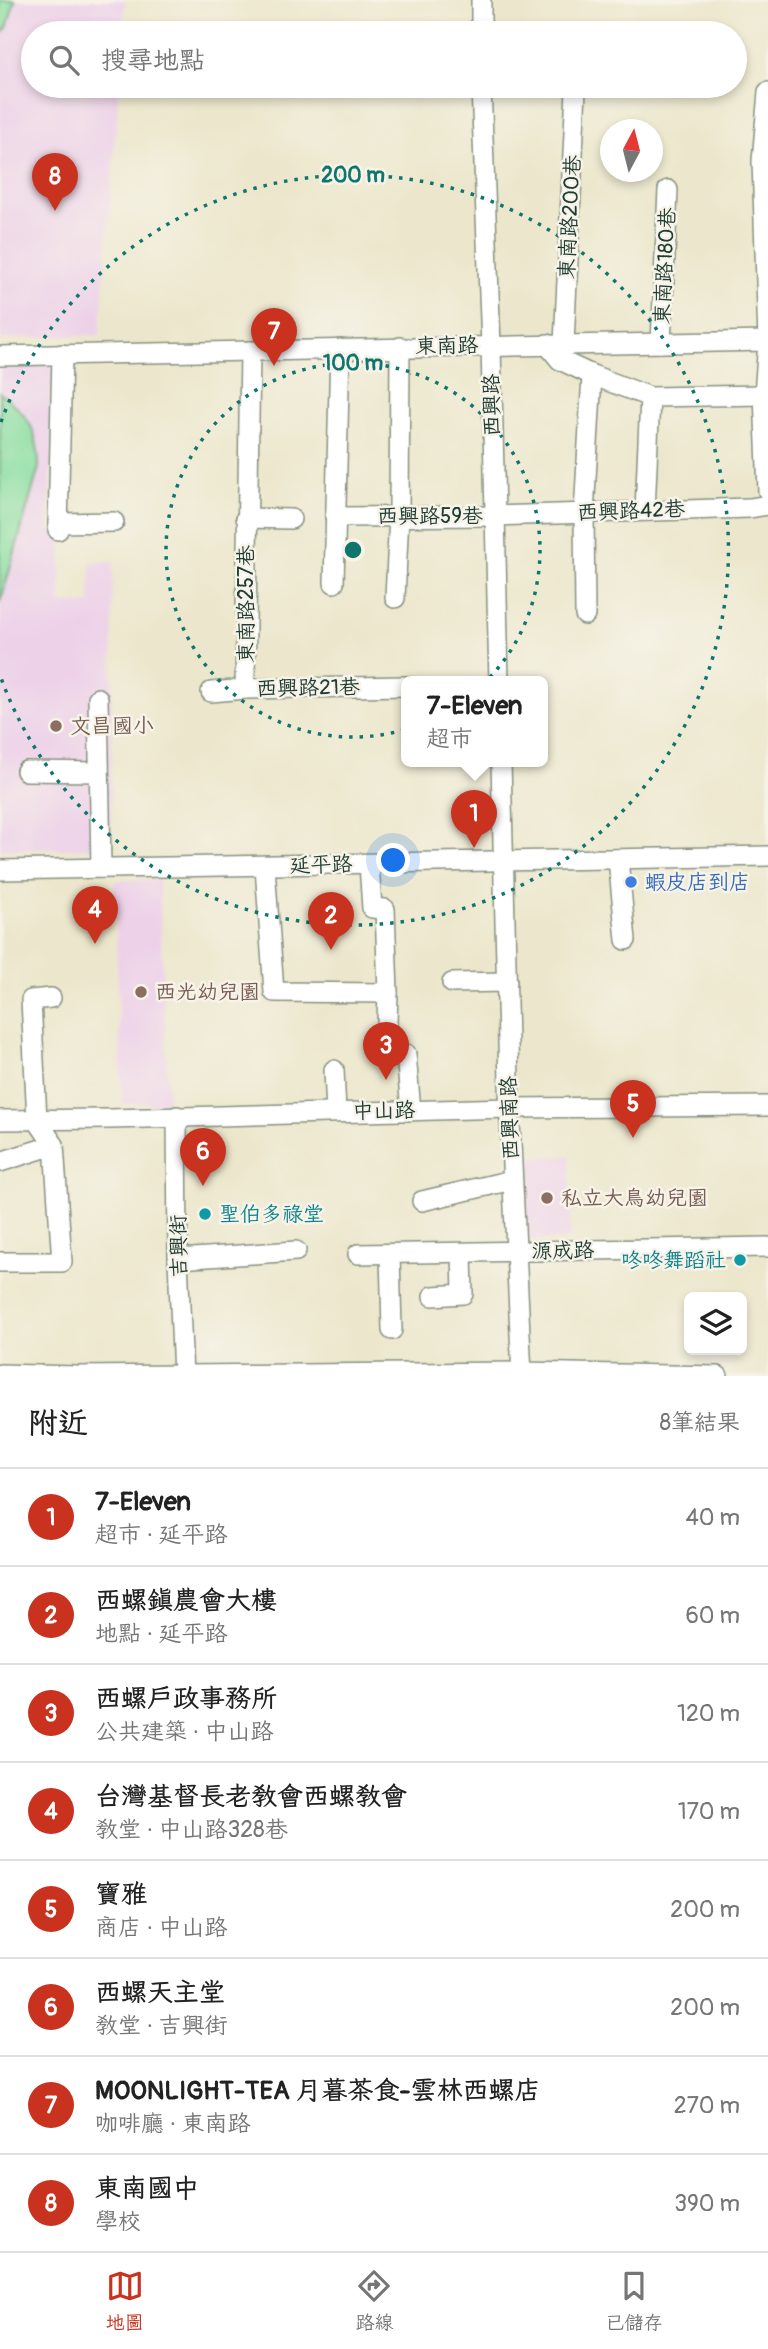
<!DOCTYPE html>
<html lang="zh-TW">
<meta charset="utf-8">
<style>
:root{--surface:#fff;--page:#f6f6f6;--text:#222;--muted:#767676;--line:#e0e0e0;--accent:#c8321e}
body{margin:0;font-family:Pangolin,"LXGW WenKai TC",sans-serif;background:var(--page);color:var(--text)}
.controls{position:absolute;right:21px;bottom:21px;display:grid;overflow:hidden;border-radius:10px;box-shadow:0 4px 10px #0003}
.controls button{width:63px;height:63px;display:grid;place-items:center;padding:0;border:0;border-bottom:2px solid var(--line);background:var(--surface);color:var(--text);font:35px sans-serif}
.compass{position:absolute;left:600px;top:119px;width:63px;height:63px;border-radius:50%;background:var(--surface);box-shadow:0 4px 10px #0003;rotate:7deg}
.you{position:absolute;left:394px;top:861px;width:24px;height:24px;margin:-18px;border:5px solid #fff;border-radius:50%;background:#1a73e8;box-shadow:0 0 0 10px #1a73e833}
.badge{display:grid;place-items:center;width:46px;height:46px;border-radius:50%;background:var(--accent);color:#fff;font-size:23px;font-weight:700}
.pin{position:absolute;translate:-50% -58px;filter:drop-shadow(0 2px 4px #0008)}
.pin::after{content:'';position:absolute;top:37px;width:24px;height:21px;background:inherit;clip-path:polygon(0 0,100% 0,50% 100%)}
.popup{position:absolute;left:401px;top:676px;width:147px;height:91px;box-sizing:border-box;display:grid;place-content:center;border-radius:10px;background:var(--surface);filter:drop-shadow(0 2px 5px #0005);font-size:23px;white-space:nowrap;color:var(--muted)}
.popup b{font-size:26px;color:var(--text)}
.popup::after{content:'';position:absolute;left:50%;top:100%;margin-left:-14px;border:14px solid transparent;border-top-color:var(--surface)}
.list{margin:0;padding:0;list-style:none}
h2{display:flex;justify-content:space-between;align-items:center;height:91px;margin:0;padding:0 28px;font-size:30px}
h2 small{font-size:23px;font-weight:400;color:var(--muted)}
.list li{display:grid;grid-template-columns:46px 1fr auto;gap:21px;align-items:center;box-sizing:border-box;height:98px;padding:0 28px;border-top:2px solid var(--line)}
.list b{display:block;font-size:26px;white-space:nowrap}
.list p{margin:0;font-size:23px;white-space:nowrap;color:var(--muted)}
.list em{font-size:23px;font-style:normal;color:var(--muted)}
.icon{flex:none;width:38px;height:38px;fill:none;stroke:currentColor;stroke-width:2;stroke-linecap:round;stroke-linejoin:round}
.map{position:relative;flex:none;width:768px;height:1376px;overflow:hidden}
.search{position:absolute;background:var(--surface);box-shadow:0 4px 10px #0003;left:21px;right:21px;top:21px;height:77px;display:flex;align-items:center;gap:18px;box-sizing:border-box;padding:0 24px;border-radius:38px;color:var(--muted);font-size:26px}
.sheet{height:875px;background:var(--surface)}
nav{display:flex;justify-content:space-around;align-items:center;box-sizing:border-box;height:98px;border-top:2px solid var(--line);background:var(--surface);font-size:19px;color:var(--muted)}
nav a{display:grid;justify-items:center;gap:4px}
nav .on{color:var(--accent)}
.map>svg:first-child{display:block}
.built{fill:#edd1e9}
.green{fill:#89dea0;stroke:#548e6a;stroke-width:2}
.lines{fill:none;stroke-linecap:round;stroke-linejoin:round}
.minor-casing{stroke:#869280;stroke-width:22}
.minor{stroke:#fff;stroke-width:19}
.ring{fill:none;stroke:#0f766e;stroke-width:3.5;stroke-dasharray:3.5 7}
.education-dot{fill:#8d6e63;stroke:#f7f3e8;stroke-width:2.5}
.shop-dot{fill:#3f7fe0;stroke:#f7f3e8;stroke-width:2.5}
.culture-dot{fill:#0f9aa8;stroke:#f7f3e8;stroke-width:2.5}
.labels{text-anchor:middle;dominant-baseline:central;stroke-width:5;stroke-linejoin:round;paint-order:stroke}
.street-label{font-size:21px;fill:#1f3d34;stroke:#f7f3e8}
.education-label{font-size:21px;fill:#785e54;stroke:#f7f3e8;text-anchor:start}
.shop-label{font-size:21px;fill:#366cbe;stroke:#f7f3e8;text-anchor:start}
.culture-label{font-size:21px;fill:#0d838f;stroke:#f7f3e8;text-anchor:start}
.centre{fill:#0f766e;stroke:#f7f3e8;stroke-width:3.5}
.ring-label{font-size:21px;text-anchor:middle;font-weight:bold;fill:#0f766e;stroke:#f7f3e8;stroke-width:5;stroke-linejoin:round;paint-order:stroke}
</style>
<div class="map">
<svg width="768" height="1376" viewBox="0 0 768 1376">
<rect width="100%" height="100%" fill="#f7f3e8"/>
<filter id="ink" filterUnits="userSpaceOnUse"><feTurbulence type="fractalNoise" baseFrequency=".0143" numOctaves="2"/><feDisplacementMap in="SourceGraphic" scale="14" xChannelSelector="R" yChannelSelector="G"/><feConvolveMatrix kernelMatrix="1 2 1 2 8 2 1 2 1" color-interpolation-filters="sRGB"/></filter>
<filter id="wash" filterUnits="userSpaceOnUse"><feTurbulence type="fractalNoise" baseFrequency=".00686" numOctaves="4" result="noise"/><feDisplacementMap in="SourceGraphic" scale="28" xChannelSelector="R" yChannelSelector="G"/><feGaussianBlur stdDeviation="1.57" result="paint"/><feColorMatrix in="noise" values="0 0 0 0 0 0 0 0 0 0 0 0 0 0 0 0 0 1.4 0 .05"/><feComposite in="paint" operator="in"/></filter>
<g filter="url(#wash)">
<rect width="100%" height="100%" fill="#ece7cc"/>
<g class="built">
<path d="M0 0H125L123 33H33V86H119L100 335 0 339Z"/>
<path d="M57 364 48 530H61V604H90L91 562H113L111 848 0 850V367Z"/>
<path d="M159 880 168 1103 122 1104 114 881Z"/>
<path d="M570 1156V1239L523 1241 524 1158Z"/>
</g>
<g class="green">
<path d="M0 0H15L7 28 0 34Z"/>
<path d="M0 393C29 415 38 430 39 467L0 604Z"/>
</g>
</g>
<g filter="url(#ink)">
<g class="lines">
<g class="minor-casing">
<g id="minor">
<path d="M481 0V33"/>
<path d="M481 86 491 346 499 682"/>
<path d="M768 92 762 161 768 341 764 395 768 491"/>
<path d="M661 343 668 190"/>
<path d="M547 344 560 360 592 375 650 397 764 395"/>
<path d="M564 344 576 90"/>
<path d="M0 356 768 341"/>
<path d="M645 511 650 397"/>
<path d="M335 517 494 516 750 508 768 505"/>
<path d="M246 518 291 519"/>
<path d="M58 523 114 522"/>
<path d="M58 530 62 354"/>
<path d="M334 583 340 349"/>
<path d="M395 598 399 515 400 347"/>
<path d="M585 615 584 513 592 375"/>
<path d="M245 689 250 351"/>
<path d="M211 692 245 689 406 686"/>
<path d="M98 698 101 868"/>
<path d="M501 762 510 1122 522 1376"/>
<path d="M26 771 98 772"/>
<path d="M618 859 626 940"/>
<path d="M265 867 274 992 388 993 385 909 372 908 369 864"/>
<path d="M0 870 768 856"/>
<path d="M452 983 507 982"/>
<path d="M387 1023 388 993"/>
<path d="M406 1054 411 1111"/>
<path d="M334 1070 336 1112"/>
<path d="M177 1116 178 1259 183 1376"/>
<path d="M0 1120 111 1119 509 1108 768 1106"/>
<path d="M0 1162 54 1145"/>
<path d="M422 1201 512 1180"/>
<path d="M358 1254 768 1247"/>
<path d="M390 1254 392 1330"/>
<path d="M178 1259 296 1251"/>
<path d="M0 1262H62L54 1145 37 1120 31 1000 51 998"/>
<path d="M433 1296 463 1294 462 1253"/>
<path d="M0 1374 77 1376 522 1372 718 1376"/>
</g>
</g>
<use href="#minor" class="minor"/>
</g>
</g>
<g class="ring">
<circle cx="353" cy="550" r="187"/>
<path d="M1 422A375 375 0 1 1 1 678"/>
</g>
<g class="education-dot">
<circle cx="56" cy="726" r="7"/>
<circle cx="141" cy="992" r="7"/>
<circle cx="547" cy="1198" r="7"/>
</g>
<circle class="shop-dot" cx="631" cy="882" r="7"/>
<g class="culture-dot">
<circle cx="205" cy="1214" r="7"/>
<circle cx="740" cy="1260" r="7"/>
</g>
<g class="labels">
<g class="street-label">
<text transform="translate(570 217) rotate(-87)">東南路200巷</text>
<text transform="translate(665 266) rotate(-87)">東南路180巷</text>
<text transform="translate(447 346) rotate(-1)">東南路</text>
<text transform="translate(492 405) rotate(-91)">西興路</text>
<text transform="translate(631 511) rotate(-2)">西興路42巷</text>
<text x="430" y="516">西興路59巷</text>
<text transform="translate(246 604) rotate(-90)">東南路257巷</text>
<text transform="translate(308 688) rotate(-1)">西興路21巷</text>
<text transform="translate(321 865) rotate(-2)">延平路</text>
<text transform="translate(384 1111) rotate(-1)">中山路</text>
<text transform="translate(510 1118) rotate(-92)">西興南路</text>
<text transform="translate(179 1246) rotate(-91)">吉興街</text>
<text transform="translate(563 1251) rotate(-1)">源成路</text>
</g>
<g class="education-label">
<text x="70" y="726">文昌國小</text>
<text x="155" y="992">西光幼兒園</text>
<text x="561" y="1198">私立大鳥幼兒園</text>
</g>
<g class="shop-label">
<text x="645" y="882">蝦皮店到店</text>
</g>
<g class="culture-label">
<text x="219" y="1214">聖伯多祿堂</text>
<text x="726" y="1260" text-anchor="end">咚咚舞蹈社</text>
</g>
</g>
<circle cx="353" cy="550" r="10" class="centre"/>
<g class="ring-label">
<text x="353" y="182">200 m</text>
<text x="353" y="370">100 m</text>
</g>
</svg>
<div class="controls">
<button><svg class="icon" aria-label="layers" viewBox="0 0 24 24"><path d="M12 4l9 5-9 5-9-5zM3 14l9 5 9-5"/></svg></button>
</div>
<svg class="compass" viewBox="-18 -18 36 36"><path d="M0-13l5 13h-10z" fill="#e53935"/><path d="M0 13l5-13h-10z" fill="#767676"/></svg>
<div class="you"></div>
<div class="pin badge" style="left:474px;top:848px">1</div>
<div class="popup"><b>7-Eleven</b>超市</div>
<div class="pin badge" style="left:331px;top:950px">2</div>
<div class="pin badge" style="left:386px;top:1080px">3</div>
<div class="pin badge" style="left:95px;top:944px">4</div>
<div class="pin badge" style="left:633px;top:1138px">5</div>
<div class="pin badge" style="left:203px;top:1186px">6</div>
<div class="pin badge" style="left:274px;top:366px">7</div>
<div class="pin badge" style="left:55px;top:211px">8</div>
<div class="search"><svg class="icon" aria-label="search" viewBox="0 0 24 24"><circle cx="10" cy="10" r="6"/><path d="M15 15l6 6"/></svg>搜尋地點</div>
</div>
<section class="sheet">
<h2>附近<small>8筆結果</small></h2>
<ul class="list">
<li><span class="badge">1</span><div><b>7-Eleven</b><p>超市 · 延平路</p></div><em>40 m</em></li>
<li><span class="badge">2</span><div><b>西螺鎮農會大樓</b><p>地點 · 延平路</p></div><em>60 m</em></li>
<li><span class="badge">3</span><div><b>西螺戶政事務所</b><p>公共建築 · 中山路</p></div><em>120 m</em></li>
<li><span class="badge">4</span><div><b>台灣基督長老教會西螺教會</b><p>教堂 · 中山路328巷</p></div><em>170 m</em></li>
<li><span class="badge">5</span><div><b>寶雅</b><p>商店 · 中山路</p></div><em>200 m</em></li>
<li><span class="badge">6</span><div><b>西螺天主堂</b><p>教堂 · 吉興街</p></div><em>200 m</em></li>
<li><span class="badge">7</span><div><b>MOONLIGHT-TEA 月暮茶食-雲林西螺店</b><p>咖啡廳 · 東南路</p></div><em>270 m</em></li>
<li><span class="badge">8</span><div><b>東南國中</b><p>學校</p></div><em>390 m</em></li>
</ul>
</section>
<nav>
<a class="on"><svg class="icon" aria-label="map" viewBox="0 0 24 24"><path d="M3 6l6-2 6 2 6-2v14l-6 2-6-2-6 2zM9 4v14M15 6v14"/></svg>地圖</a>
<a><svg class="icon" aria-label="directions" viewBox="0 0 24 24"><path d="M12 3l9 9-9 9-9-9zM9 14v-3h6M13 9l2 2-2 2"/></svg>路線</a>
<a><svg class="icon" aria-label="saved" viewBox="0 0 24 24"><path d="M7 4h10v16l-5-4-5 4z"/></svg>已儲存</a>
</nav>
